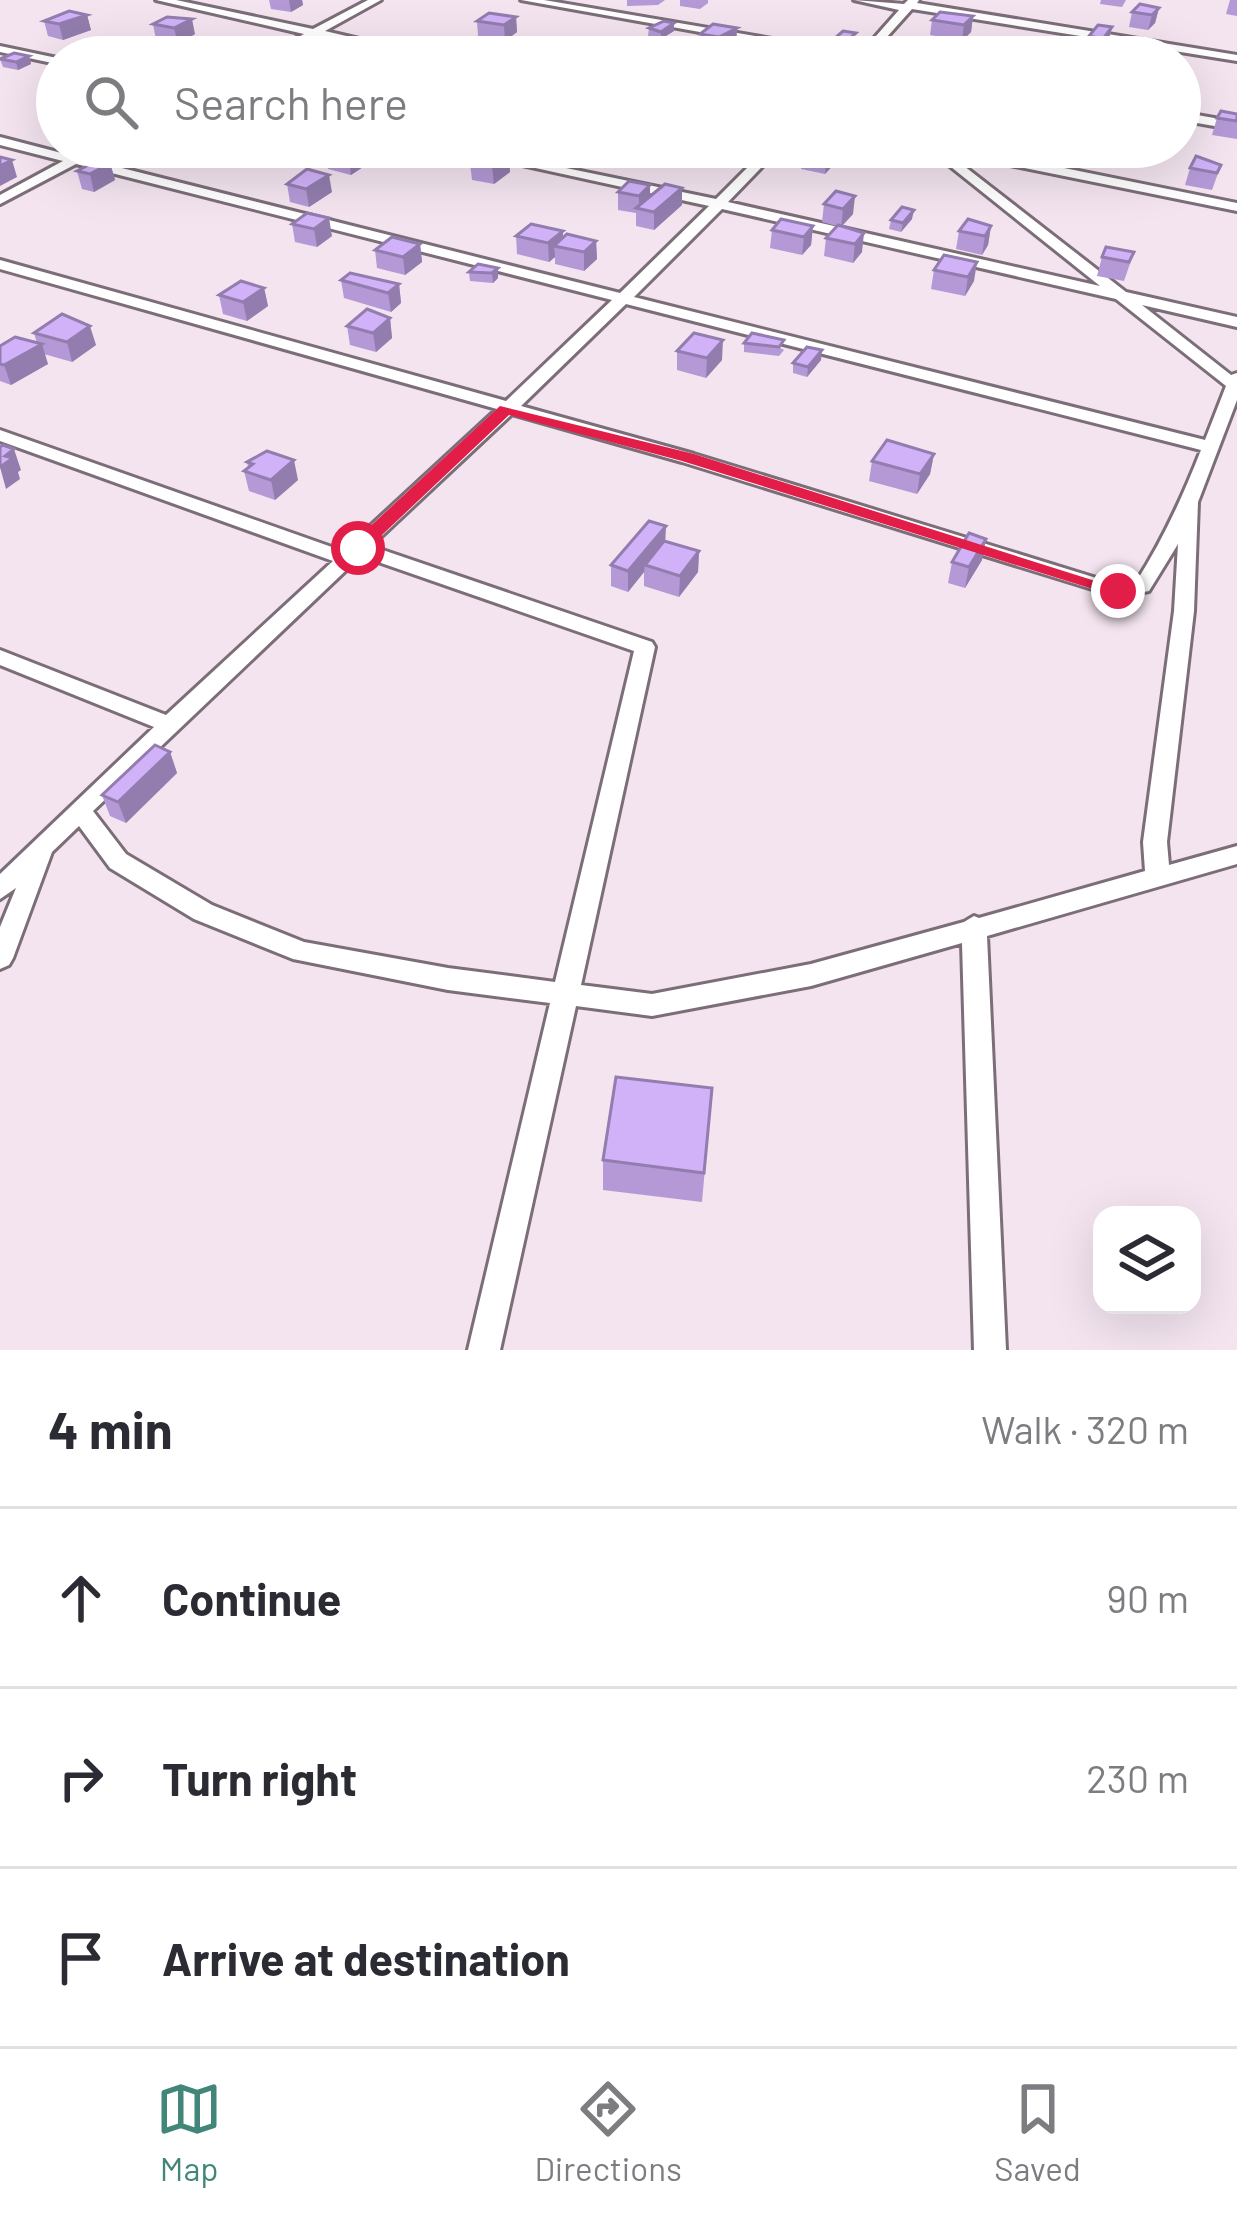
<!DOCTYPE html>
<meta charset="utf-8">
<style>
:root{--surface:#fff;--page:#f7f7f7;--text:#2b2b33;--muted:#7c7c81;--line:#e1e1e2;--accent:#42867a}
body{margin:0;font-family:Barlow,sans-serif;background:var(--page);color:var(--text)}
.controls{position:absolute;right:36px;bottom:36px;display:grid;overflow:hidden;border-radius:24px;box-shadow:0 12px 48px #0002}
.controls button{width:108px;height:108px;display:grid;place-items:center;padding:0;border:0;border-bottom:3px solid var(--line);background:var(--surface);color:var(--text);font:60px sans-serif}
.stop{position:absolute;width:36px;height:36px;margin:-27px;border:9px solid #e11d48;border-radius:50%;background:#fff}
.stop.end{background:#e11d48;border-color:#fff;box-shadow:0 3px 12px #0008}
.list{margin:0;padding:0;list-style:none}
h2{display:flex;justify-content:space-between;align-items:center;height:156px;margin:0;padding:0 48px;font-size:51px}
h2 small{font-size:39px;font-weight:400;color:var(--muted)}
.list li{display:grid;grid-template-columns:78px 1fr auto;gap:36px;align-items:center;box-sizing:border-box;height:180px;padding:0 48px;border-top:3px solid var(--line)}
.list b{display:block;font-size:45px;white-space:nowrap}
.list em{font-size:39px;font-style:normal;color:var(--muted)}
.icon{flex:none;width:66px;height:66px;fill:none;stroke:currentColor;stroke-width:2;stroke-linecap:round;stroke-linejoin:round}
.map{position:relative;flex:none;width:1237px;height:1350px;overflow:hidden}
.search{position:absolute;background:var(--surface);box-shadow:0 12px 48px #0002;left:36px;right:36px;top:36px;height:132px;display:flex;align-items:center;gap:30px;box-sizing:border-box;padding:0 42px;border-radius:66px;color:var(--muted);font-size:45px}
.sheet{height:696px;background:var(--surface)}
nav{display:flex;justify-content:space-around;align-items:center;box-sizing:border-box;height:168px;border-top:3px solid var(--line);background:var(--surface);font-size:33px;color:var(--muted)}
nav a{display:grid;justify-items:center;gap:6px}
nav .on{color:var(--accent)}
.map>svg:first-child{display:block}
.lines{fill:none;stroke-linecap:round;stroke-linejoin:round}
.minor-casing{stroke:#7c6e79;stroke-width:6}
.minor{fill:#fff;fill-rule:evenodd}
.wall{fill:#b499d6}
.shaded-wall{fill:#927dae}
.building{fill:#d1b2f9;stroke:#927dae;stroke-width:3}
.route{fill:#e11d48}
</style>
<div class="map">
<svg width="1237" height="1350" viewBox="0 0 1237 1350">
<rect width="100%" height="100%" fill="#f3e4ef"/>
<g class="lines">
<g class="minor-casing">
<g id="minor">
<path d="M156 0H176L313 29 368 0H381L325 31 436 57H414L316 36 276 57H262L304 34Z"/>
<path d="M521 0H544L860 54 899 10 854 0 904 4 908 0H919L917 3 1237 55V61L912 9 869 57H839Z"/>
<path d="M0 46 57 58V64L0 52Z"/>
<path d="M1180 112 1237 122V130L1180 120Z"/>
<path d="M0 137 73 156 89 147H104L86 159 620 293 709 206 440 147H464L716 199 768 147H781L728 202 1100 286 926 147H960L1237 203V211L946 152 1126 292 1237 317V327L1142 305 1231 375 1237 373V400L1198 502 1194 611 1167 842 1169 865 1237 846V864L987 936 1006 1350H974L962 943 811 986 652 1016 576 1006 500 1350H468L550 1003 448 990 293 959 194 919 110 868 79 826 52 852 13 958 9 965 0 969V927L16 888 0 899V874L154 727 0 665V650L166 715 333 561 0 441V430L343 551 497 409 0 269V260L506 401 612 300 76 164 0 204V195L63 161 0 145ZM722 209 1116 299 1226 386 1205 440 634 297ZM626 304 1201 450C1183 496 1163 540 1136 582L1119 585 694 454 521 406ZM512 414 682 462 1118 597 1149 591 1178 544 1174 611 1143 842 1145 871 979 918 974 916 964 922 811 964 652 994 581 985 655 647 652 642 371 546ZM361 556 634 651 555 982 448 968 304 942 212 905 126 854 93 811Z"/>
</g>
</g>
<use href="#minor" class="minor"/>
</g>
<g class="wall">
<path d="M269 0H302L303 5 291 12 271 9Z"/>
<path d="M627 0H665L658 5 627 6Z"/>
<path d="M680 0H708V3L700 9 680 6Z"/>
<path d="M1101 0H1126L1122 7 1100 4Z"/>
<path d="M1230 0H1237V16L1226 14Z"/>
<path d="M1159 8 1155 23 1148 30 1129 27 1132 12Z"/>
<path d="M87 15 91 30 63 40 48 36 44 21Z"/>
<path d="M973 16 971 32 962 41 930 35 932 20Z"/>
<path d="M167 17 195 34 178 44 156 40 153 24Z"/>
<path d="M516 17 517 32 505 41 478 36 477 21Z"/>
<path d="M674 23V31L661 39 648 36 649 28Z"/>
<path d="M1112 27 1108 43 1099 55 1086 52 1089 36Z"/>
<path d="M737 28 736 44 718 53 700 50V34Z"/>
<path d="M835 38 855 40 847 48 835 46Z"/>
<path d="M766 40V48L755 56 743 54V46Z"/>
<path d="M96 44 128 57H97Z"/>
<path d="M311 49 312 55 344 54V57H278L277 51Z"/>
<path d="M29 56 31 64 18 70 3 67 0 59Z"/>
<path d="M1237 114V139L1212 135 1217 118Z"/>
<path d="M114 147H159L160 152 138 164 117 159Z"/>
<path d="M333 147H381V148L374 152 375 159 351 175 328 169 325 151Z"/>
<path d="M581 147H610L604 152Z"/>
<path d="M838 147 836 162 825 174 801 169 802 155 792 164 783 163 784 154Z"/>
<path d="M509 155 510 172 494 184 472 180 470 163Z"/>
<path d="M110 163 115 180 94 192 82 189 77 171Z"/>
<path d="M1221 165 1212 190 1185 185 1190 168Z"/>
<path d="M287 184 332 192 309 207 290 202Z"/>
<path d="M650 185V196L682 188V205L654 230 636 226V213L618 210V192Z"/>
<path d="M836 191 853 214 842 226 862 252 853 263 824 256 826 238 837 226 822 222 824 204Z"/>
<path d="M307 213 332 236 317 247 295 242 292 224Z"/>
<path d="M912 219 901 232 889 229 891 220Z"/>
<path d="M813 226 811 245 802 255 770 248 772 230Z"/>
<path d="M991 226 988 245 982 255 956 249 959 231Z"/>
<path d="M563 231V238L596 241 597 259 584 271 555 264V257L549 262 517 254 516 236Z"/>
<path d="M420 244 422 262 405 275 377 268 375 250Z"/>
<path d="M1134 252 1124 281 1097 276 1102 257Z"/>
<path d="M944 255 974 281 965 296 931 289 934 270Z"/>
<path d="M498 268V278L493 283 470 281 469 272Z"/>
<path d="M341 280 399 284 401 303 391 312 344 298Z"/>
<path d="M264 288 268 306 247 321 223 314 219 295Z"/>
<path d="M390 318 392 338 376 352 350 345 347 326Z"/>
<path d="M34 333 96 345 72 362 44 354 48 364 11 385 0 381V346L37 343Z"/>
<path d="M752 333 784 350 779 356 744 352V343Z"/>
<path d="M677 351 722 360 706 378 677 370Z"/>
<path d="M821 360 807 377 793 373V363Z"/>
<path d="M934 454 930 474 917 494 869 481 872 461Z"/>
<path d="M247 462 298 480 275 500 249 491 244 471 248 467Z"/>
<path d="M665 541 699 551 698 572 679 597 644 586V572L628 592 611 586V565Z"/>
<path d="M982 560 965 588 948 583 952 562Z"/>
<path d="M170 752 177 773 126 823 110 816 102 795Z"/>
<path d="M712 1088 702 1202 603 1190V1160Z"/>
</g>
<g class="shaded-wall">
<path d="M289 0H302L303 5 291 12Z"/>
<path d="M1159 8 1155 23 1148 30 1152 15Z"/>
<path d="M87 15 91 30 63 40 59 24Z"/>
<path d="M973 16 971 32 962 41 964 25Z"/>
<path d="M516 17 517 32 505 41 504 25Z"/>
<path d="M192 19 195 34 178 44 174 28Z"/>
<path d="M674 23V31L661 39V32Z"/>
<path d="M1112 27 1108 43 1099 55 1103 39Z"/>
<path d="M737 28 736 44 718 53 719 37Z"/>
<path d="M766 40V48L755 56 756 48Z"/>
<path d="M124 42 128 57H110L108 50Z"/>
<path d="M29 56 31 64 18 70 16 62Z"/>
<path d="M1192 117 1188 134 1180 147 1185 130Z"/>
<path d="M134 147H159L160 152 138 164Z"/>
<path d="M365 147H381L374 152 375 159 351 175 349 157Z"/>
<path d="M802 147H812L803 152 802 155 792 164 793 156Z"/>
<path d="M836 147H838L836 162 825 174 827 157Z"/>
<path d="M509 155 510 172 494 184 492 166Z"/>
<path d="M12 160 17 177 0 186V166Z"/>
<path d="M110 163 115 180 94 192 90 174Z"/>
<path d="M329 175 332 192 309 207 306 189Z"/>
<path d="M650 185V203L639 209V196Z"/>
<path d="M682 188V205L654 230V212Z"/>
<path d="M855 196 853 214 841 227 843 209Z"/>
<path d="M914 210 912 219 901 232 903 223Z"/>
<path d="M329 218 332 236 317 247 314 229Z"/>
<path d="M813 226 811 245 802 255 804 237Z"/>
<path d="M991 226 988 245 982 255 985 236Z"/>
<path d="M563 231V248L554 246 555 257 549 262 548 243Z"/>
<path d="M864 233 862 252 853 263 855 244Z"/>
<path d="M596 241 597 259 584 271V252Z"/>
<path d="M420 244 422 262 405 275 403 257Z"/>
<path d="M977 262 974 281 965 296 968 277Z"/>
<path d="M498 268V278L493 283 492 273Z"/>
<path d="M399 284 401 303 391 312 388 293Z"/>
<path d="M264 288 268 306 247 321 243 302Z"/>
<path d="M390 318 392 338 376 352 373 333Z"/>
<path d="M90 326 96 345 72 362 67 342Z"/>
<path d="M723 340 722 360 706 378 707 358Z"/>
<path d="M42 344 48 364 11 385 4 365Z"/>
<path d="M822 350 821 360 807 377 808 367Z"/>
<path d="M14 449 21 470 18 472 20 479 6 489 0 467 5 456Z"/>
<path d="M934 454 930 474 917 494 920 474Z"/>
<path d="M294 460 298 480 275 500 271 480Z"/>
<path d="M666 526 665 547 645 565 644 572 628 592V571Z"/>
<path d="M986 539 982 560 965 588 969 567Z"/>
<path d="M699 551 698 572 679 597 680 576Z"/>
<path d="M170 752 177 773 126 823 118 802Z"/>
</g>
<g class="building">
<path d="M1140 4 1159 8 1152 15 1132 12Z"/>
<path d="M69 11 87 15 59 24 44 21Z"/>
<path d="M940 12 973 16 964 25 932 20Z"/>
<path d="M489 13 516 17 504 25 477 21Z"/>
<path d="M167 17 192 19 174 28 153 24Z"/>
<path d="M664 21 674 23 661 32 649 28Z"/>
<path d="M713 24 737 28 719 37 700 34Z"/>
<path d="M1098 25 1112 27 1103 39 1089 36Z"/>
<path d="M843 31 856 33 848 40 835 38Z"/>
<path d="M109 38 124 42 108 50 95 46 96 44Z"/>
<path d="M754 38 766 40 756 48 743 46Z"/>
<path d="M290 45 311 49 299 56 277 51Z"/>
<path d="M326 48 344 54 339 57H309Z"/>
<path d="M1000 48 1028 53 1024 57 992 56Z"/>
<path d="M425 49 441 52 435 57H411Z"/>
<path d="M14 53 29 56 16 62 0 59Z"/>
<path d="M1221 111 1237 114V121L1217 118Z"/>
<path d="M1180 115 1192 117 1185 130 1180 129Z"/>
<path d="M333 147H365L349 157 325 151Z"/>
<path d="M792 147H802L793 156 784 154Z"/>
<path d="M807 147H836L827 157 803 152Z"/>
<path d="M489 150 509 155 492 166 470 163Z"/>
<path d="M1196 156 1221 165 1217 173 1190 168Z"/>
<path d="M0 157 12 160 0 166Z"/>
<path d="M98 160 110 163 90 174 77 171Z"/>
<path d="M307 169 329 175 306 189 287 184Z"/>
<path d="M629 181 650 185 639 196 618 192Z"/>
<path d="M665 184 682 188 654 212 636 208Z"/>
<path d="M836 191 855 196 843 209 824 204Z"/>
<path d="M902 207 914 210 903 223 891 220Z"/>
<path d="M307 213 329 218 314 229 292 224Z"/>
<path d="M781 219 813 226 804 237 772 230Z"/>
<path d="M968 219 991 226 985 236 959 231Z"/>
<path d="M531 224 563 231 548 243 516 236Z"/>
<path d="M838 225 864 233 855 244 826 238Z"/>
<path d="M567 234 596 241 584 252 554 246Z"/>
<path d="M392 237 420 244 403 257 375 250Z"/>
<path d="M1106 247 1134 252 1129 262 1102 257Z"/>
<path d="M944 255 977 262 968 277 934 270Z"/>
<path d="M478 264 498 268 492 273 469 272Z"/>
<path d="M350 273 399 284 388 293 341 280Z"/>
<path d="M241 281 264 288 243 302 219 295Z"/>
<path d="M367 309 390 318 373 333 347 326Z"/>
<path d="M62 314 90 326 67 342 34 333Z"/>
<path d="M694 333 723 340 707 358 677 351Z"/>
<path d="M752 333 784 340 779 347 744 343Z"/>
<path d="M15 337 42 344 4 365 0 364V346Z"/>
<path d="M807 347 822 350 808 367 793 363Z"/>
<path d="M887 440 934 454 920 474 872 461Z"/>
<path d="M3 445 14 449 5 456 13 458 0 467V447Z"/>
<path d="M267 451 294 460 271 480 244 471 253 464 247 462Z"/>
<path d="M649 521 666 526 628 571 611 565Z"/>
<path d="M969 533 986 539 969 567 952 562Z"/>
<path d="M664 541 699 551 680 576 645 565Z"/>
<path d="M155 745 170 752 118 802 102 795Z"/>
<path d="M616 1077 712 1088 704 1173 603 1160Z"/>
</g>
<path class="route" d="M500 406 694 454 1127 591 1112 595 682 461 509 415 364 552H351V544Z"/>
</svg>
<div class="controls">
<button><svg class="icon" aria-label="layers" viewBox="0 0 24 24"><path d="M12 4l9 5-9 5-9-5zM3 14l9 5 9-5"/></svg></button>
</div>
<div class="stop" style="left:358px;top:548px"></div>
<div class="stop end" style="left:1118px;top:591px"></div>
<div class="search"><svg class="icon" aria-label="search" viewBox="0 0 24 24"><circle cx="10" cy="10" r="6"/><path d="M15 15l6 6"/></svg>Search here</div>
</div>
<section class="sheet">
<h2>4 min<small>Walk · 320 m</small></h2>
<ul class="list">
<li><svg class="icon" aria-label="ahead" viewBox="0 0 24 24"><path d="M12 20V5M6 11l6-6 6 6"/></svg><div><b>Continue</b></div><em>90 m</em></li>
<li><svg class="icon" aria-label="right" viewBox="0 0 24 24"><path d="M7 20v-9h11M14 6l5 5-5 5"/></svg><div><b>Turn right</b></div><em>230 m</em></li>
<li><svg class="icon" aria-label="arrive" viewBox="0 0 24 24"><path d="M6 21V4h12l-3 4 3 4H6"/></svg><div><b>Arrive at destination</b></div></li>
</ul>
</section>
<nav>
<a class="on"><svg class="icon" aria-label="map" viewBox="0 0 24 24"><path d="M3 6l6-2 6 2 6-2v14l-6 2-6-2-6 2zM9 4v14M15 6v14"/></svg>Map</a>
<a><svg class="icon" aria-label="directions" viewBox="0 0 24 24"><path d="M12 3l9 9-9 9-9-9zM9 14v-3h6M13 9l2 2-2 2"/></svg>Directions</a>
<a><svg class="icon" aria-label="saved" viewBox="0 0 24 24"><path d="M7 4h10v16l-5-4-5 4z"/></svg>Saved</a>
</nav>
